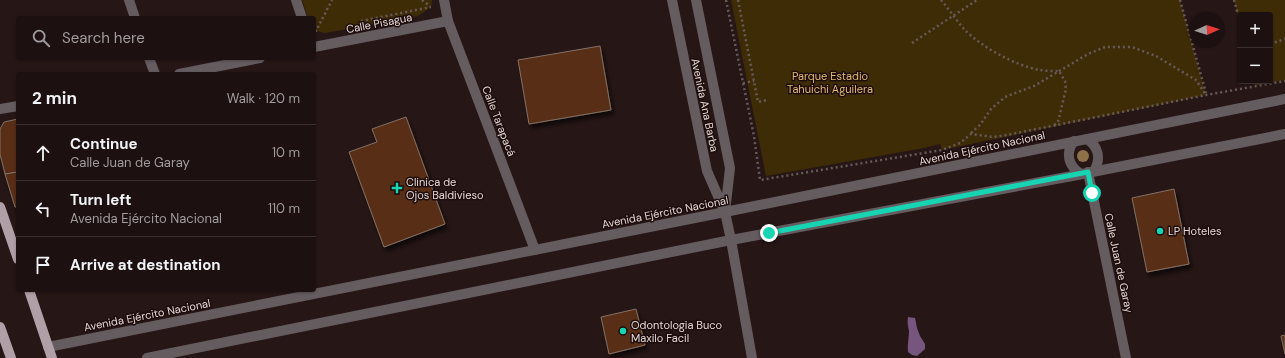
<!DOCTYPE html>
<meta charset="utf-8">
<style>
:root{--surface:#1d1010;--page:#2a1e1e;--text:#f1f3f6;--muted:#a09d9f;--line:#3b3030}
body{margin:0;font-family:"DM Sans",sans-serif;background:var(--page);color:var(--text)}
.controls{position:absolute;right:12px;top:12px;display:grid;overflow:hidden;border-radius:4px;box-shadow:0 1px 3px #0004}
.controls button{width:36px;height:36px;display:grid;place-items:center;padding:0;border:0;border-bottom:1px solid var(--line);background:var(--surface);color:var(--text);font:20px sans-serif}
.compass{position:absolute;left:1189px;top:12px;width:36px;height:36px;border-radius:50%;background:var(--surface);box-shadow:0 1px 3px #0004;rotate:87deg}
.stop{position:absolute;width:12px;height:12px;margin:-9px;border:3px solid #17d5b3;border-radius:50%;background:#fff}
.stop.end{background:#17d5b3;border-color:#fff;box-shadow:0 1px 4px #0008}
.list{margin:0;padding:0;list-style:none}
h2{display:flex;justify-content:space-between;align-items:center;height:52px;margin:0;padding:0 16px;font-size:17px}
h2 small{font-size:13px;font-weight:400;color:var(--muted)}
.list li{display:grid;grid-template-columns:26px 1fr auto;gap:12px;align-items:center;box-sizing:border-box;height:56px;padding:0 16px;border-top:1px solid var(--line)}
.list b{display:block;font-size:15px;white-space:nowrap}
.list p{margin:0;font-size:13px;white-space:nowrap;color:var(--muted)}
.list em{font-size:13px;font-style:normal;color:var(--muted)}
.icon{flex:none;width:22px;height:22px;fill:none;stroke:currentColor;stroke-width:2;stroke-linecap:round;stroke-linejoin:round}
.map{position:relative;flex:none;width:1285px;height:358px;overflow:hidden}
.search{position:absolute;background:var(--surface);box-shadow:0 1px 3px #0004;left:16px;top:16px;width:300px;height:44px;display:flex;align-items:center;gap:10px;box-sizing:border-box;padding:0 14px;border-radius:4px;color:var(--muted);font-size:15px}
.panel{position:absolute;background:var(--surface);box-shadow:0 1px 3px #0004;left:16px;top:72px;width:300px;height:220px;border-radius:4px}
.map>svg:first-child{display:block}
.green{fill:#3e2c06}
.water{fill:#76567f}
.building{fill:#582e12;stroke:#837166;filter:url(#shadow)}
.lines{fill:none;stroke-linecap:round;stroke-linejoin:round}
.path{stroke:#695a5a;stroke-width:2.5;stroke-dasharray:2 3;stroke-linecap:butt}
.minor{stroke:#655c60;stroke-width:10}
.tertiary{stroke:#655c60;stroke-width:10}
.primary{stroke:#b19fa7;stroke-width:10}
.tree{fill:#8e7148}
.route{stroke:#17d5b3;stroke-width:5}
.poi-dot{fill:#17d5b3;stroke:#1d0d0d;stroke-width:1.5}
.labels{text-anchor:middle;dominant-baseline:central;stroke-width:3;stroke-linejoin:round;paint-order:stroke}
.street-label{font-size:11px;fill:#e4d8d7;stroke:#1d0d0d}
.park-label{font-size:11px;fill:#e2bb70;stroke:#1d0d0d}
.poi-label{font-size:11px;fill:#e4d8d7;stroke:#1d0d0d;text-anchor:start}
</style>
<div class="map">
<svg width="1285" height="358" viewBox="0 0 1285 358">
<defs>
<filter id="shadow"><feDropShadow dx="2.5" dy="4.5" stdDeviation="2" flood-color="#0009"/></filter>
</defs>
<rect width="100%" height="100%" fill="#271616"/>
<g class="green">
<path d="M302 0H432L431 7 418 16 325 33 316 31 314 28V18H308Z"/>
<path d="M731 0H1180L1206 95 942 150 940 144 924 148 766 176Z"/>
<path d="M1234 0H1285V80L1255 86 1254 81H1270V15H1240V26Z"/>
</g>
<path class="water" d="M908 317 915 318 917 328 920 336 925 344V349L917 356 912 355 908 352C907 345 909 338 909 331 908 326 907 322 908 317Z"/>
<g class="building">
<path d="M600 46 611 110 529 124 518 60Z"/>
<path d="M406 117 445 224 384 247 349 152 377 142 372 129Z"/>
<path d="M18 119V172L5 174 0 154V129L4 122Z"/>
<path d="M18 172V207H15L5 174Z"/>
<path d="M1174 189 1189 264 1147 272 1132 198Z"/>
<path d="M636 309 645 345 609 354 601 317Z"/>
<path d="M1285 335V354L1281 336Z"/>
</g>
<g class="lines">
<g class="path">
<path d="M422 0 430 6"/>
<path d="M726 0 754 136 760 180 942 150 960 143 971 134 994 137 1007 135 1206 95 1285 81"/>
<path d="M738 0 758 102 767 100"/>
<path d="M941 0C949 9 956 20 964 29 981 47 1016 66 1040 70 1046 71 1053 71 1059 71L1065 81 1066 89 1058 122 1053 126"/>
<path d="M1180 0 1206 93"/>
<path d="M1234 0 1240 22"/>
<path d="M361 21 431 7"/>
<path d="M314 25 316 31 332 0"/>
<path d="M912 43 977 0"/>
<path d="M1270 44 1285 39"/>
<path d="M1254 81 1255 86"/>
<path d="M743 83 754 81"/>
<path d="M971 133 980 125 991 109 1005 97 1034 86 1088 54 1105 47H1132L1156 56 1196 80 1206 95"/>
</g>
<g class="minor">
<path d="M129 0 135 18"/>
<path d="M296 0 302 18"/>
<path d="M444 0 448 21 535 250"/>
<path d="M314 47 448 21"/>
<path d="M149 58 155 74"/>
<path d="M179 74 260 58"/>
<path d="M0 109 18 106"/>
<path d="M1088 172 1126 358"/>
<path d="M731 240 752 358"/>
</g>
<g class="tertiary">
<path d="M672 0 707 171 725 212 731 240"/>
<path d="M696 0 730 168 725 212"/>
<path d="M1087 139C1099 147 1101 159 1094 171"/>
<path d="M1074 141C1065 153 1068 166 1081 174"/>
<path d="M48 347 725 212 1285 99"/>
<path d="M147 358 731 240 1072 176 1285 134"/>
</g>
<g class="primary">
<path d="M0 207 18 259"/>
<path d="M29 290 52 358"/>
<path d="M0 327 11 358"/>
</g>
</g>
<circle class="tree" cx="1083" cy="156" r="6"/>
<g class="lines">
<path class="route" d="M769 233 1088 172 1092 193"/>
</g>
<g class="poi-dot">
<path d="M395 182h4v4h4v4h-4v4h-4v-4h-4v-4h4z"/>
<circle cx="1160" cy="231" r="4"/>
<circle cx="623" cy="331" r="4"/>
</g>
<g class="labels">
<g class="street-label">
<text transform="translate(379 23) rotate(-11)">Calle Pisagua</text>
<text transform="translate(705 105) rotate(78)">Avenida Ana Barba</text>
<text transform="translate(499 121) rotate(69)">Calle Tarapacá</text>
<text transform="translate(982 148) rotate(-12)">Avenida Ejército Nacional</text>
<text transform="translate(665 212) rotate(-11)">Avenida Ejército Nacional</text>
<text transform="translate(1119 263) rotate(78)">Calle Juan de Garay</text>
<text transform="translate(147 315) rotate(-11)">Avenida Ejército Nacional</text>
</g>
<g class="park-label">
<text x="830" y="76">Parque Estadio<tspan x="830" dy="13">Tahuichi Aguilera</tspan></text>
</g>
<g class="poi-label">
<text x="406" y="182">Clinica de<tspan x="406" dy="13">Ojos Baldivieso</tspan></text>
<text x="1168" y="231">LP Hoteles</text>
<text x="631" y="325">Odontologia Buco<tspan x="631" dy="13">Maxilo Facil</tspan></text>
</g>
</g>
</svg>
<div class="controls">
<button>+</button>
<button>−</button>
</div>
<svg class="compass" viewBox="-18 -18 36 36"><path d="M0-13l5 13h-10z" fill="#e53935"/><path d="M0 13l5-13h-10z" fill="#a09d9f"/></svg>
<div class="stop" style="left:1092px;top:193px"></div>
<div class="stop end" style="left:769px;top:233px"></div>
<div class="search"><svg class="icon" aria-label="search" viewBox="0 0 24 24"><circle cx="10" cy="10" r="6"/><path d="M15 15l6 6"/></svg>Search here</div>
<section class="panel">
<h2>2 min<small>Walk · 120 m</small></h2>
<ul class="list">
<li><svg class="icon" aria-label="ahead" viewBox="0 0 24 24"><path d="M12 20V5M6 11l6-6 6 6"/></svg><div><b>Continue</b><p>Calle Juan de Garay</p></div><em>10 m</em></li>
<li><svg class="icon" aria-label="left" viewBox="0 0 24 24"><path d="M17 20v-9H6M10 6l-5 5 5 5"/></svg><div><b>Turn left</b><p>Avenida Ejército Nacional</p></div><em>110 m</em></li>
<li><svg class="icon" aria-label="arrive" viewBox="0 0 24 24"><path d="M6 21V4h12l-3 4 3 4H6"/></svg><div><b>Arrive at destination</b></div></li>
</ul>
</section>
</div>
